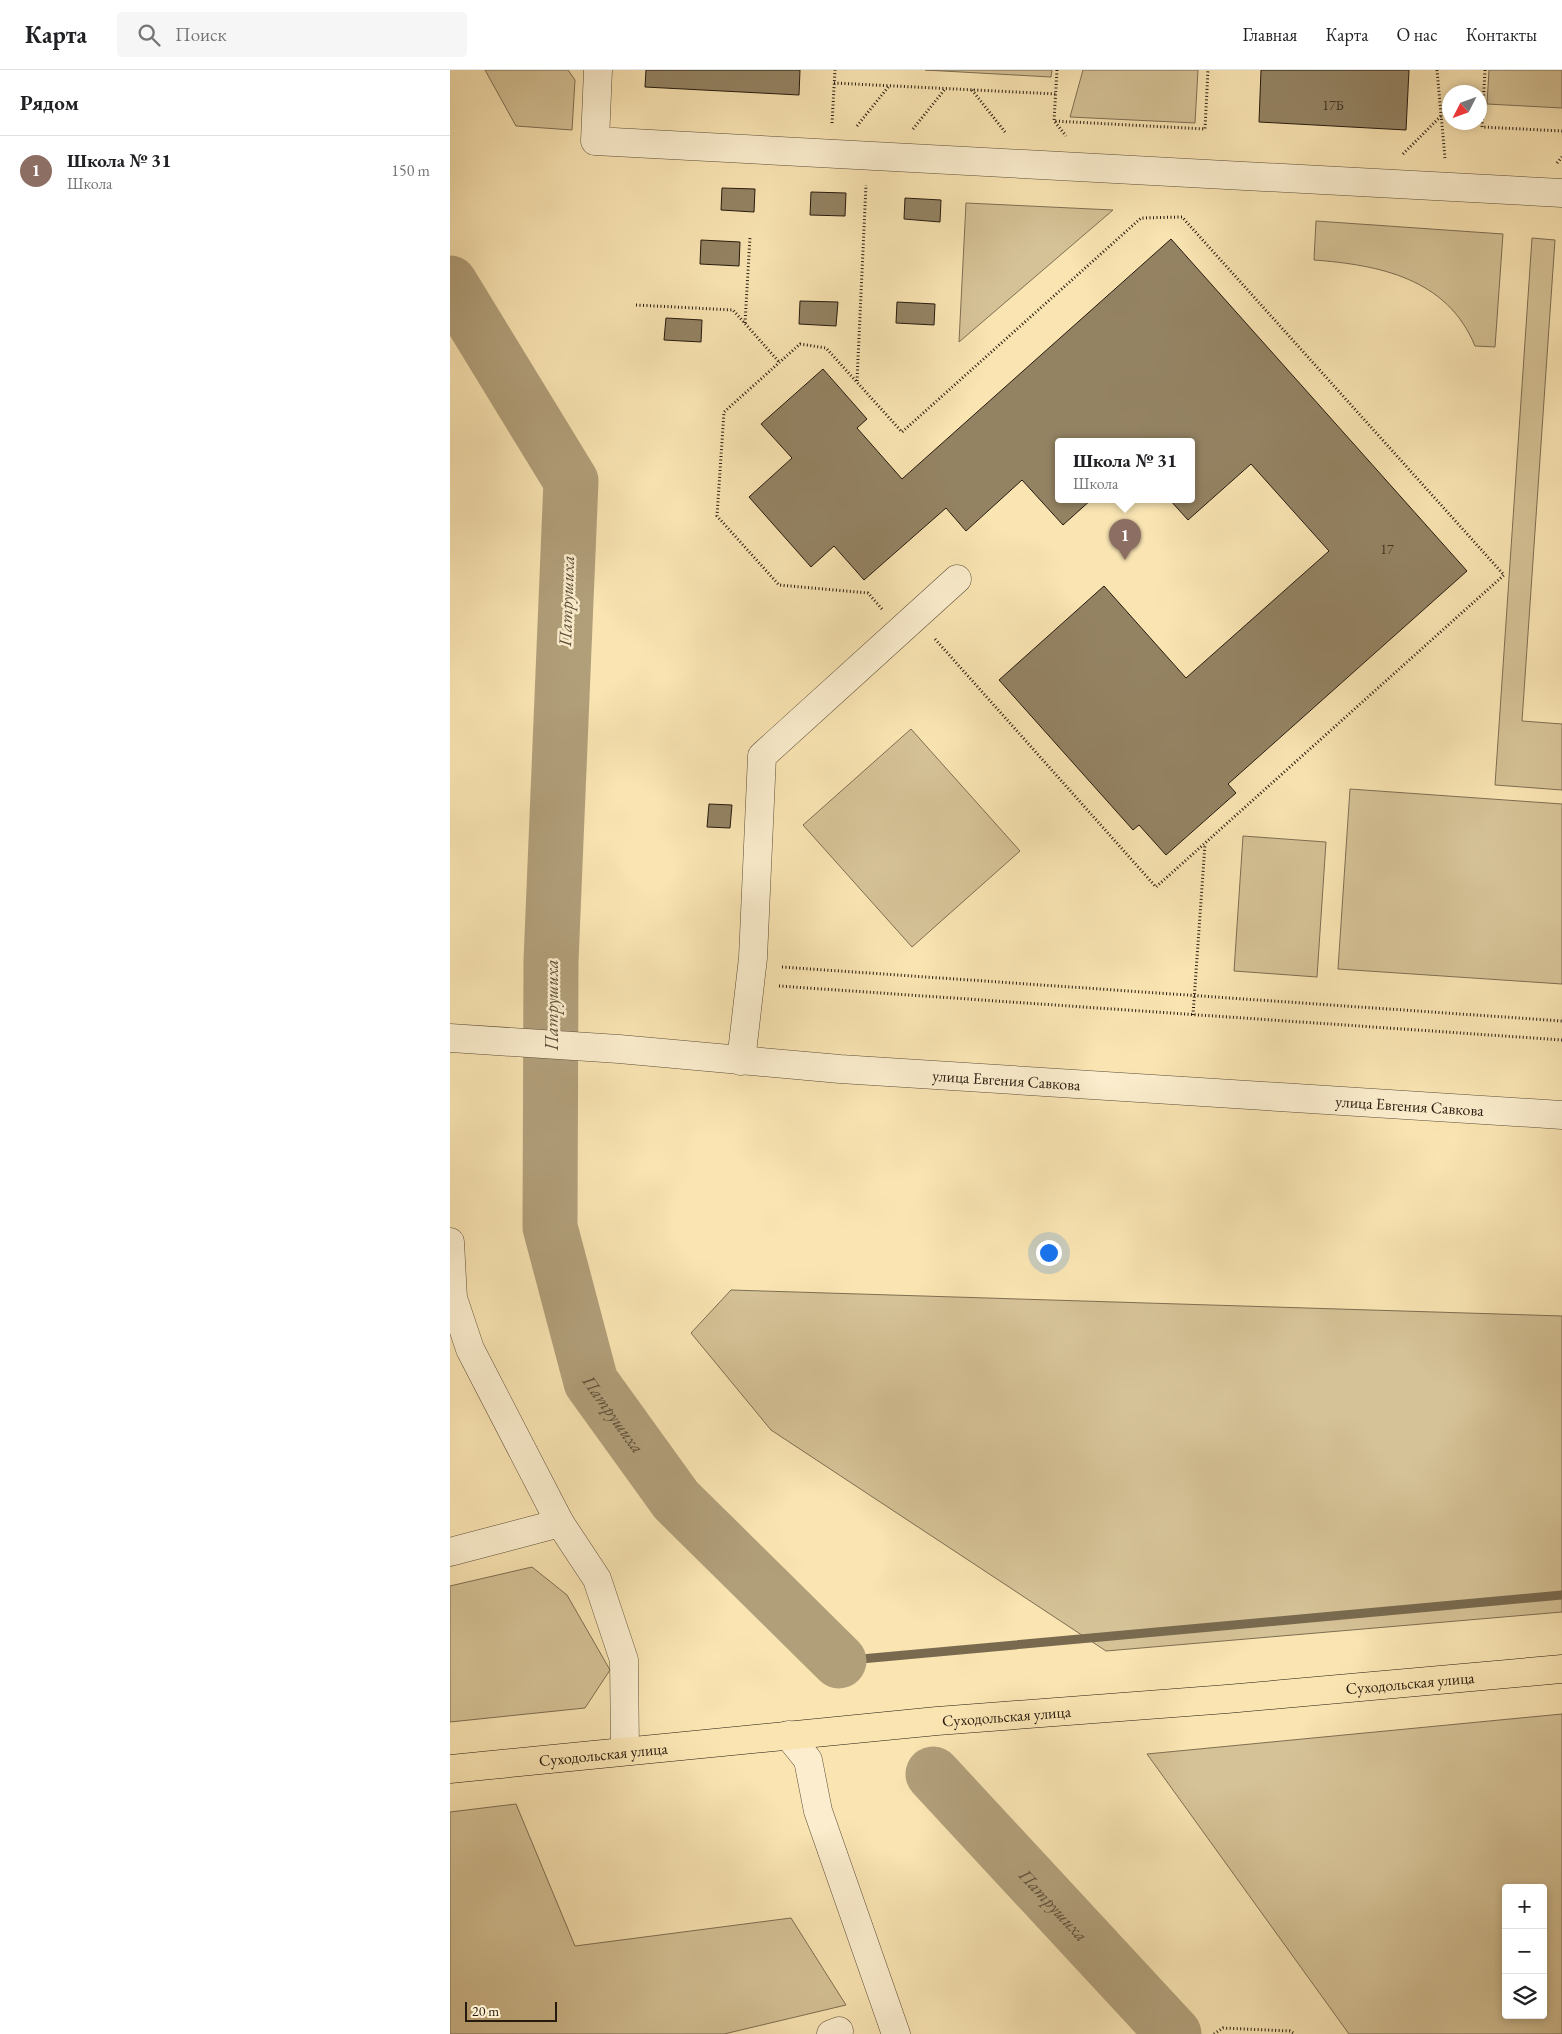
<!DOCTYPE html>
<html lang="ru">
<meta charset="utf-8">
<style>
:root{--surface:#fff;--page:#f6f6f6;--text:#202124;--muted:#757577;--line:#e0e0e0;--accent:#d93025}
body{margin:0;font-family:"EB Garamond",serif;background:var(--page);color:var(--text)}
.controls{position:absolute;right:15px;bottom:15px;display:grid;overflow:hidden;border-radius:5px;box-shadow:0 2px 8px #0003}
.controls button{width:45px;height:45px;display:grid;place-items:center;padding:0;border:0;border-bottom:1px solid var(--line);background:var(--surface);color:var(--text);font:25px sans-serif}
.compass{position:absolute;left:992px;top:15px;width:45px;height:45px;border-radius:50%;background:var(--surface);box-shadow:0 2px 8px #0003;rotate:228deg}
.scale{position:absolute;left:15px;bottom:12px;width:92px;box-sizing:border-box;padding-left:5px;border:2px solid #261a0e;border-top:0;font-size:14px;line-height:18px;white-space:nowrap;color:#261a0e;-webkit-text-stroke:4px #fbedcd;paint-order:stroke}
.you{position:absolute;left:598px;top:1182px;width:18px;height:18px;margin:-12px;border:4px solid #fff;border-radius:50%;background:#1a73e8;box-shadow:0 0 0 8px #1a73e833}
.badge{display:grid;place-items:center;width:32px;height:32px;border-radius:50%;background:var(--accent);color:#fff;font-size:16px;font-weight:700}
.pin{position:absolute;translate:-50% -41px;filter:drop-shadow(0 1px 2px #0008)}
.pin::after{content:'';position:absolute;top:26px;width:18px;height:15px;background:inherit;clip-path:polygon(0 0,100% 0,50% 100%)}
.popup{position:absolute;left:605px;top:368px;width:140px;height:65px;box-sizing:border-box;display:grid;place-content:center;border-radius:5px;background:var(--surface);filter:drop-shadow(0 1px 4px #0005);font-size:16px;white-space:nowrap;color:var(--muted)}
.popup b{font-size:19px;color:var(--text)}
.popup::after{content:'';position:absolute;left:50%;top:100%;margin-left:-10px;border:10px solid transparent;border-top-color:var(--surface)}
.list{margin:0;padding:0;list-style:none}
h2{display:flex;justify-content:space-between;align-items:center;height:65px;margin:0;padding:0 20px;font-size:21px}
h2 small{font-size:16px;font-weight:400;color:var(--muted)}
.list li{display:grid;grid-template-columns:32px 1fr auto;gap:15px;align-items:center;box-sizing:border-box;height:70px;padding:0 20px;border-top:1px solid var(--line)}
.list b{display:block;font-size:19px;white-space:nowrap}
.list p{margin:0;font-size:16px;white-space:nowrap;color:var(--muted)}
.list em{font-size:16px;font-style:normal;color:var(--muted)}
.icon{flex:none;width:28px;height:28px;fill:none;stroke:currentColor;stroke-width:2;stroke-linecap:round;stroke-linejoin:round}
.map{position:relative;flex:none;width:1112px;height:1964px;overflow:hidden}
header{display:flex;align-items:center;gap:30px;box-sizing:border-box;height:70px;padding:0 25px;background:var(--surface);border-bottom:1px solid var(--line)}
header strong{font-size:24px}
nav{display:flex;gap:28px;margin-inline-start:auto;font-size:18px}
.search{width:350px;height:45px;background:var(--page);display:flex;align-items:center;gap:12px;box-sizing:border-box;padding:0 18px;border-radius:5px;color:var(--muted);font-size:19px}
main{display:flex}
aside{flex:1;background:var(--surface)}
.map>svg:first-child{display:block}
.green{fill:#d5c296;stroke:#7e6e52;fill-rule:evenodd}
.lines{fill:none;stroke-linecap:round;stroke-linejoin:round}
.stream{stroke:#796a4f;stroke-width:9}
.river{stroke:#b19f7a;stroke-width:55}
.building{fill:#948363;stroke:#261a0e}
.minor-casing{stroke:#5b4c37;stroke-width:29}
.major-casing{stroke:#261a0e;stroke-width:29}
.path{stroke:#261a0e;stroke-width:3;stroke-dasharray:1 2.5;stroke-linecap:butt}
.minor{stroke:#fbedcd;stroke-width:28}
.major{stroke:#f9e4b2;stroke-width:28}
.labels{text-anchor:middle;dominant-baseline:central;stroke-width:5;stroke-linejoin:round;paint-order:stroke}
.number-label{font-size:14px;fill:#423423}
.street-label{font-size:16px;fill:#261a0e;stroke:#fbedcd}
.water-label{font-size:18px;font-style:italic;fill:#5e4f39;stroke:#fbedcd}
</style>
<header>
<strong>Карта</strong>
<div class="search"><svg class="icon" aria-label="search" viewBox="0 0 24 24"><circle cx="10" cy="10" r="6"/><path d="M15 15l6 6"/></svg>Поиск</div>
<nav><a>Главная</a><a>Карта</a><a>О нас</a><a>Контакты</a></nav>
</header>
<main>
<aside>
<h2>Рядом<small></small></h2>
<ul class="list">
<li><span class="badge" style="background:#8d6e63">1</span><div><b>Школа № 31</b><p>Школа</p></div><em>150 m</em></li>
</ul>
</aside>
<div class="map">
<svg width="1112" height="1964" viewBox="0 0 1112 1964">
<rect width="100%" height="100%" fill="#f9e4b2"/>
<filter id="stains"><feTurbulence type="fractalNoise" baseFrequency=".004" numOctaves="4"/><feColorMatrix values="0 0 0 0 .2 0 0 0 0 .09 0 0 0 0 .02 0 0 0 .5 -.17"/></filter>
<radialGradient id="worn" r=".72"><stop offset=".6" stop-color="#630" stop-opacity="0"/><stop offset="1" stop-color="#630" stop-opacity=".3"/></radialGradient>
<g class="green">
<path d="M35 0H118L125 10 122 60 66 56Z"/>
<path d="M475 0H602L601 7Z"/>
<path d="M633 0H748L745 53 620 47Z"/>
<path d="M1039 0H1112V38L1037 34Z"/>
<path d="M516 133 663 140 509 272Z"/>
<path d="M866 151 1053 164 1045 277 1025 276C997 208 929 195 864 190Z"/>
<path d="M1082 168 1105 170 1072 651 1112 654V720L1045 715Z"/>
<path d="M461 659 570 781 462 877 353 755Z"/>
<path d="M900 719 1112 734V914L888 899Z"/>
<path d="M793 766 876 772 867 907 784 901Z"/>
<path d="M281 1220 1112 1246V1542L656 1581 321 1360 241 1263Z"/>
<path d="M82 1497 117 1525 160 1600 135 1638 0 1652V1516Z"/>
<path d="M1112 1644V1964H899L697 1684ZM1056 1818H1093V1945H1056Z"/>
<path d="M66 1734 125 1876 341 1848 396 1935 274 1964H0V1742Z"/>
</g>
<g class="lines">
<path class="stream" d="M389 1591 1112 1525"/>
<g class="river">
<path id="s1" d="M0 213 121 411 101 891 100 1157 141 1312 226 1430 389 1591"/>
<path id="s2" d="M483 1704 724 1964"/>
</g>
</g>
<g class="building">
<path d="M196 0H350L349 25 195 17Z"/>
<path d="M811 0H959L956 60 809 52Z"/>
<path d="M272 118 305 119 304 142 271 140Z"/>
<path d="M361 122 396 123 395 146 360 145Z"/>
<path d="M455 128 491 130 490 152 454 149Z"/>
<path d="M721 169 1017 501 778 714 786 723 716 785 689 755 683 760 549 610 654 516 736 608 879 481 801 394 738 450 719 429H741V371H609V429H642L613 455 572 410 516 461 496 438 414 510 384 476 361 497 299 427 342 388 311 354 373 299 417 349 407 358 452 409Z"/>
<path d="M251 170 290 172 289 196 250 194Z"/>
<path d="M350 231 388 232 386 256 349 254Z"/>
<path d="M447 232 485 234 484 255 446 253Z"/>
<path d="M216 248 252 250 251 272 214 270Z"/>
<path d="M259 734 282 735 280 758 257 757Z"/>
</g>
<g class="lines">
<g class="minor-casing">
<g id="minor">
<path d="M148 0 145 71 1112 123"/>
<path id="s3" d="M0 968 169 979 390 999 1112 1045"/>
<path d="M291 991 303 888 312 686 507 509"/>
<path d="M0 1172 3 1228 20 1279 110 1453 147 1509 174 1590 175 1681"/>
<path d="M0 1482 110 1453"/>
<path d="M338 1665 358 1690 368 1741 446 1964"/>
<path d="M381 1964 389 1961"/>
</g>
</g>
<g class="major-casing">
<g id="major">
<path id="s4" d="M0 1699 487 1651 777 1629 1112 1599"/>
</g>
</g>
<g class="path">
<path d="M607 0 604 51 755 59 758 0"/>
<path d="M987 0 995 88"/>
<path d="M1035 0 1032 57 1112 61"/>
<path d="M384 13 606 24"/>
<path d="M522 20 555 62"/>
<path d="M605 52 616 66"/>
<path d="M382 53 385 0"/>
<path d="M407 56 439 16"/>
<path d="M463 59 495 19"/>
<path d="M953 84 991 46"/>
<path d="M1107 93 1112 87"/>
<path d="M186 235 283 240 330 293"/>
<path d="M295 253 300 167"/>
<path d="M407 311 416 115"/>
<path d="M432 539 418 523 329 515 267 446 274 342 350 274 376 278 452 362 691 148 732 147 1054 505 706 817 485 569"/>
<path d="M332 897 1112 951"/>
<path d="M329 916 1112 970"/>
<path d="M743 945 755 774"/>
<path d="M764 1964 773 1958 840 1961 845 1964"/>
</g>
<use href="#minor" class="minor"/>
<use href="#major" class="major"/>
</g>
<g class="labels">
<g class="number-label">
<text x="883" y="35">17Б</text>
<text x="937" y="479">17</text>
</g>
<g class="street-label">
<text stroke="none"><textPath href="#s3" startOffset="558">улица Евгения Савкова</textPath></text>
<text stroke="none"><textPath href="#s3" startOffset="962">улица Евгения Савкова</textPath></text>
<text stroke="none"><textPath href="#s4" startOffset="964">Суходольская улица</textPath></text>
<text stroke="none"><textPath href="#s4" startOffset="559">Суходольская улица</textPath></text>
<text stroke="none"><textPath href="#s4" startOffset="154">Суходольская улица</textPath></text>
</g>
<g class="water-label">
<text transform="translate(116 531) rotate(-88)">Патрушиха</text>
<text transform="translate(101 935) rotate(-90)">Патрушиха</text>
<text stroke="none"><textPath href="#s1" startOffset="1178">Патрушиха</textPath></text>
<text stroke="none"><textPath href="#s2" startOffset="178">Патрушиха</textPath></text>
</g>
</g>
<rect width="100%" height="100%" filter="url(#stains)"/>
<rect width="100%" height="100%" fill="url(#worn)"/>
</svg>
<div class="controls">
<button>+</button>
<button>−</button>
<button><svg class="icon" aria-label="layers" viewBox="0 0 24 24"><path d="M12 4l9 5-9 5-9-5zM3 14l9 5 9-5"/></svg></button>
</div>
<svg class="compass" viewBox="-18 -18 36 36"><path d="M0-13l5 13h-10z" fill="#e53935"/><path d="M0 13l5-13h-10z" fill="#757577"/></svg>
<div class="scale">20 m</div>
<div class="you"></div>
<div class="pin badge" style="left:675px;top:490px;background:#8d6e63">1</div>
<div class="popup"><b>Школа № 31</b>Школа</div>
</div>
</main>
